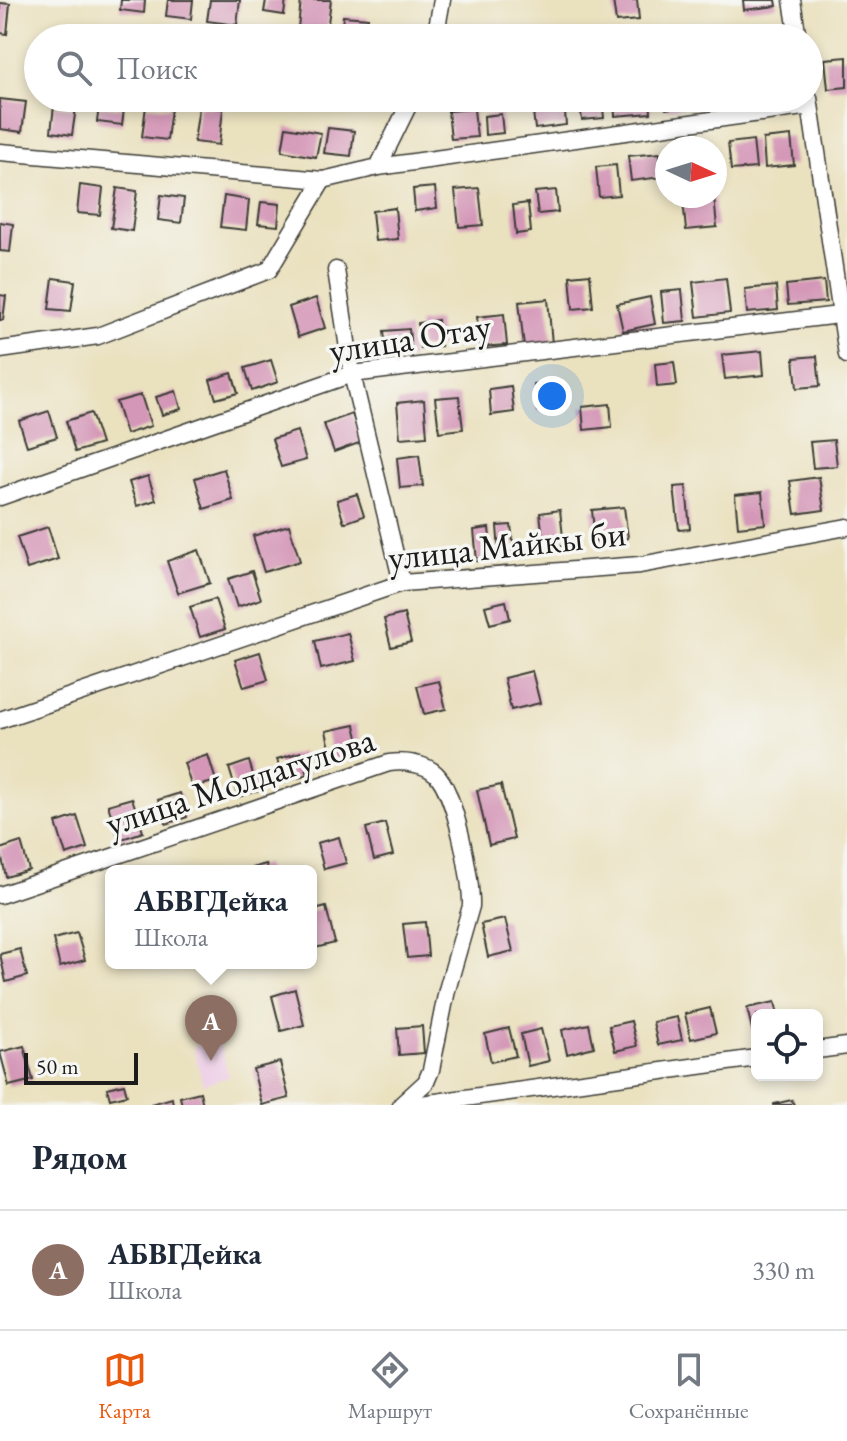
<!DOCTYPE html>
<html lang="ru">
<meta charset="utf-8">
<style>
:root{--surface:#fff;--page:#f2f2f3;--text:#1f2937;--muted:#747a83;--line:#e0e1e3;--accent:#ea580c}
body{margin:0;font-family:"EB Garamond",serif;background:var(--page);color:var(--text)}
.controls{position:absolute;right:24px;bottom:24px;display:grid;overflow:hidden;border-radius:12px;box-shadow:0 4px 12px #0003}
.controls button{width:72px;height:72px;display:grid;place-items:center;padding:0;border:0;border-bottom:2px solid var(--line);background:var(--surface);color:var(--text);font:40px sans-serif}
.compass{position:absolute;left:655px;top:136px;width:72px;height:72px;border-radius:50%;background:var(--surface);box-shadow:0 4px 12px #0003;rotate:94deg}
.scale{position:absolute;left:24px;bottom:20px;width:114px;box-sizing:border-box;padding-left:8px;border:4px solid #1c1c1c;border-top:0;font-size:22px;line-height:28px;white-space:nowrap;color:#1c1c1c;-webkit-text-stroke:6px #f6f6f2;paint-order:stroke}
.you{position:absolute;left:552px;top:396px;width:28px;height:28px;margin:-20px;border:6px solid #fff;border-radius:50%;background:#1a73e8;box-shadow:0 0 0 12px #1a73e833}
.badge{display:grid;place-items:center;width:52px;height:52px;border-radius:50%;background:var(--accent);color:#fff;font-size:26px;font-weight:700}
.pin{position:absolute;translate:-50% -66px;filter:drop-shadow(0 2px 4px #0008)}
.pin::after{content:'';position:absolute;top:42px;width:28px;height:24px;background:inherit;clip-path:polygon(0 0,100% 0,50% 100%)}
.popup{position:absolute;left:105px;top:865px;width:212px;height:104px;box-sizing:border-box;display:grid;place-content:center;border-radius:12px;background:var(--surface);filter:drop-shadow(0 2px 6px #0005);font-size:26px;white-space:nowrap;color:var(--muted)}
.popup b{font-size:30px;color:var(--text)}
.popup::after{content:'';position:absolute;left:50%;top:100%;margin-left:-16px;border:16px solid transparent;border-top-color:var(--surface)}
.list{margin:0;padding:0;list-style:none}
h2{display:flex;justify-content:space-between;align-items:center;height:104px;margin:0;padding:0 32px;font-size:34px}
h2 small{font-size:26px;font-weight:400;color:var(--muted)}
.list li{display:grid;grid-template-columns:52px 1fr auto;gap:24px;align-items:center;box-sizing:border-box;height:120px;padding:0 32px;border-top:2px solid var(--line)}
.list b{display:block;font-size:30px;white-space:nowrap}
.list p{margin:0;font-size:26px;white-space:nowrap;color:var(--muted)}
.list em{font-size:26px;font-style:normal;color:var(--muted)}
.icon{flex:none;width:44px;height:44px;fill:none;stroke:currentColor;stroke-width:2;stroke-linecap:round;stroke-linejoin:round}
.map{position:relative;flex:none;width:847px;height:1105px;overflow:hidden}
.search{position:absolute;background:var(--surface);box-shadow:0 4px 12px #0003;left:24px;right:24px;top:24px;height:88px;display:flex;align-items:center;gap:20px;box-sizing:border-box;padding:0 28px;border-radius:44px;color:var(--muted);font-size:30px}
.sheet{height:224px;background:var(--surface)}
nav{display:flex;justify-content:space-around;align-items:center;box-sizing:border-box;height:112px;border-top:2px solid var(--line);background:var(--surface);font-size:22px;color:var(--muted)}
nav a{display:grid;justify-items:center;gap:4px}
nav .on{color:var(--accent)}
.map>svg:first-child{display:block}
.built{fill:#eed0e7}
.building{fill:#d497b7}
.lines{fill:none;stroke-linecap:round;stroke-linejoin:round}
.street-casing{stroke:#3b3a34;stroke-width:19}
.street{stroke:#fff;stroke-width:16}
.labels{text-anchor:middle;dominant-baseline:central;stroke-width:7;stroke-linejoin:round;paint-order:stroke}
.street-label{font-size:36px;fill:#1c1c1c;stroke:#f6f6f2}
</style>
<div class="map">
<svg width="847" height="1105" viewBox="0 0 847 1105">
<rect width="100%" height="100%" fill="#f6f6f2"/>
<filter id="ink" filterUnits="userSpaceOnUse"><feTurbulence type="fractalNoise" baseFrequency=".0125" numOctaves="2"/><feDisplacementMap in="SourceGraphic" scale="16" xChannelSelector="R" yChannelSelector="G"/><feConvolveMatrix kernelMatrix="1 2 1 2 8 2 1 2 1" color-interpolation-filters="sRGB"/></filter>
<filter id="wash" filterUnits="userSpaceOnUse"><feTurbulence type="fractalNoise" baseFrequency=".006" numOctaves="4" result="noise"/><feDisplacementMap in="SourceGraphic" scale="32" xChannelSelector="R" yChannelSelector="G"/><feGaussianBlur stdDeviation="1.8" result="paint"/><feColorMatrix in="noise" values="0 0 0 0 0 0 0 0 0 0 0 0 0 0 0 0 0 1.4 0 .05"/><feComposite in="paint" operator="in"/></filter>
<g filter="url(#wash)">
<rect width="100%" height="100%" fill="#eae1bf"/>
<path class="built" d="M219 1039 229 1077 203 1084 193 1046Z"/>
<g id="blocks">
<g class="building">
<path d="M121 0H145L144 13 120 10Z"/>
<path d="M168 0H193L191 19 166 16Z"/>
<path d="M210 0H240L237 25 207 21Z"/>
<path d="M266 0H286L284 15 264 12Z"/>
<path d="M301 0H331L327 31 298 28Z"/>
<path d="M613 0H637L639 20 616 22Z"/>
<path d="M743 0H776L777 6 744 10Z"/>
<path d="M0 3 10 4 7 34 0 33Z"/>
<path d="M343 16 368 18 365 38H341Z"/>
<path d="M847 57V87L828 89 825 59Z"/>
<path d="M244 98H272V104L243 101Z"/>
<path d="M579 98H602L604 118 582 120Z"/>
<path d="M614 98H650L651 113 615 116Z"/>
<path d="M665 98H698L699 105 666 109Z"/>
<path d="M706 98H747V100L706 104Z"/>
<path d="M0 99 26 102 22 132 0 129Z"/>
<path d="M564 100 566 125 535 129 532 103Z"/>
<path d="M54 106 76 108 72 135 51 132Z"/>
<path d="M99 106 124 109 122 125 97 122Z"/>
<path d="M146 106 171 108 167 140 142 137Z"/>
<path d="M199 106 223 109 219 145 194 142Z"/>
<path d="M474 109 477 137 451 139 448 111Z"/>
<path d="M501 114 503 133 485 135 484 116Z"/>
<path d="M286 127 321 133 316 157 282 151Z"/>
<path d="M328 128 354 131 351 156 324 153Z"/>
<path d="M791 136 794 165 765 168 763 139Z"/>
<path d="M753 140 756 168 731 170 728 143Z"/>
<path d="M660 153 662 177 631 181 628 156Z"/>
<path d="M616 165 619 195 599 197 596 167Z"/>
<path d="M80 185 103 188 100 215 77 213Z"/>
<path d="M435 187 437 208 415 211 413 189Z"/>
<path d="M117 188 137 191 132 231 111 228Z"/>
<path d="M479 188 483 225 459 227 455 190Z"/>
<path d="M556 190 558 212 538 214 535 192Z"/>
<path d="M161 195 184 198 181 223 158 220Z"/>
<path d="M224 196 249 200 246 230 220 227Z"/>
<path d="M714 197 717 227 686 230 683 200Z"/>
<path d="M261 202 280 204 278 226 258 224Z"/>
<path d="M528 203 531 232 516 234 513 205Z"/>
<path d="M395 208 398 239 375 241 372 211Z"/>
<path d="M0 222 13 224 10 252 0 251Z"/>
<path d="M590 274 593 307 573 309 570 276Z"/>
<path d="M53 278 75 281 71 311 49 309Z"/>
<path d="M726 278 730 313 697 317 693 282Z"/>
<path d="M824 281 826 302 788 305 786 285Z"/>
<path d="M776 286 778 310 747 313 745 289Z"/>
<path d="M682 290 685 321 664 323 661 292Z"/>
<path d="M0 295 6 296 3 320H0Z"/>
<path d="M650 297 655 324 623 331 617 304Z"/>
<path d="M316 298 325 328 298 337 289 307Z"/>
<path d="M548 299 552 344 524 347 519 302Z"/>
<path d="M504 314 507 345 480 347 477 317Z"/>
<path d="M438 320 441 346 420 348 418 323Z"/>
<path d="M409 329 412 359 387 361 384 331Z"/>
<path d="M762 351 764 375 725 379 722 355Z"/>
<path d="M817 356 820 386 797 388 794 358Z"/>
<path d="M271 360 278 382 252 391 245 368Z"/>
<path d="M674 362 677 385 657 387 655 364Z"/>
<path d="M232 373 238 393 216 399 210 380Z"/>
<path d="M560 381 562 409 537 411 534 384Z"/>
<path d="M511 386 514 412 491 415 489 389Z"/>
<path d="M176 391 181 409 162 415 156 397Z"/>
<path d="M141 395 151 426 126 434 116 402Z"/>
<path d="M459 396 463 429 439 432 435 398Z"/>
<path d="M424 400 427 436 400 438 397 403Z"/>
<path d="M610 404 612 427 584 430 582 407Z"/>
<path d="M49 411 57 437 27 446 19 421Z"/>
<path d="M91 413 101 444 75 452 66 421Z"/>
<path d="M352 414 362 442 334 452 324 424Z"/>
<path d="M297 431 306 460 281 467 272 439Z"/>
<path d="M834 440 837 466 813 468 810 442Z"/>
<path d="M419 455 423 486 400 488 397 458Z"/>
<path d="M224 469 233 500 204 509 195 478Z"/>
<path d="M148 476 156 500 137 506 129 482Z"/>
<path d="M819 477 824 510 795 514 790 481Z"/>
<path d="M686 486 690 529 679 530 674 487Z"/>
<path d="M762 492 765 524 738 527 735 495Z"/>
<path d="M357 494 364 516 344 523 337 500Z"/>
<path d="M624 507 628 538 595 541 592 510Z"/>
<path d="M560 510 564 546 544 548 540 513Z"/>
<path d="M289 525 300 561 264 572 253 536Z"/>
<path d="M511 525 514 551 499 552 497 526Z"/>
<path d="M48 527 58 559 27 569 17 537Z"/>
<path d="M489 528 492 559 477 561 474 530Z"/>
<path d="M199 550 210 583 178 593 167 561Z"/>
<path d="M252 571 261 599 237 607 228 579Z"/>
<path d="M215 599 225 629 200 637 190 607Z"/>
<path d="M506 601 510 619 490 624 485 606Z"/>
<path d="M404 614 411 642 391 647 384 619Z"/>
<path d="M348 633 355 661 321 669 315 641Z"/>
<path d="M260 652 268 680 244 687 235 660Z"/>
<path d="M532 671 540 703 511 710 504 678Z"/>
<path d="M439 681 446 709 424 714 417 686Z"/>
<path d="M355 725 362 754 333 761 326 731Z"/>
<path d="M301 752 308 775 284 782 277 759Z"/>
<path d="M208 755 216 781 192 788 184 763Z"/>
<path d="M249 761 258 791 238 797 229 768Z"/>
<path d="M501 785 514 839 489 845 477 790Z"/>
<path d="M180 793 187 817 166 824 158 800Z"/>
<path d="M132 798 143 832 119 840 108 805Z"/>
<path d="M77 816 87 848 66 855 56 823Z"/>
<path d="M385 823 393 855 374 860 366 828Z"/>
<path d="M339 837 346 863 324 869 317 843Z"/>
<path d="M21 842 29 870 6 877 0 849Z"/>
<path d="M266 864 268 871H244V870Z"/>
<path d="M326 907 335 943 311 949V911Z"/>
<path d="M505 919 513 951 488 957 481 924Z"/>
<path d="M425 922 428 956 407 958 403 924Z"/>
<path d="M77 933 85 960 60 967 53 939Z"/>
<path d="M20 949 27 976 6 982 0 954Z"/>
<path d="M295 989 304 1025 281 1031 272 996Z"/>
<path d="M775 1002 778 1015H757V1031L753 1033 747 1008Z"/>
<path d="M710 1008 716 1033 691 1039 685 1014Z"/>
<path d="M677 1017 682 1040 658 1045 653 1022Z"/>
<path d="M631 1021 637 1046 615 1051 609 1026Z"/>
<path d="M589 1024 594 1047 567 1054 562 1030Z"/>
<path d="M422 1026 424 1053 399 1055 397 1028Z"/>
<path d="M509 1028 516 1056 491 1062 485 1034Z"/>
<path d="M541 1029 549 1061 528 1066 521 1034Z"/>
<path d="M24 1046 33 1080 9 1086 0 1052Z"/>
<path d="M280 1062 289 1098 262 1105 253 1069Z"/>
<path d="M124 1084 127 1095 110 1099 107 1088Z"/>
<path d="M200 1092 203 1105H182L180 1097Z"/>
<path d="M172 1098 173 1105H151V1104Z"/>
<path d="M792 1100 794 1105H774V1104Z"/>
</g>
</g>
</g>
<g filter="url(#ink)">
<use href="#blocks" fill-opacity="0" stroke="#3b3a34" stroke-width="2"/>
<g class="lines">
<g class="street-casing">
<g id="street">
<path d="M792 0 798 38"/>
<path d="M435 38 442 0"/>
<path d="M809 98 847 355"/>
<path d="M0 152 323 180 378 167 810 106"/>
<path d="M378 167 412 98"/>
<path d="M336 270 352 374 402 583"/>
<path d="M0 350 98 336 269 270 323 180"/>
<path d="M0 497 352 374 847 314"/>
<path d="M0 720 402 583 640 565 847 527"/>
<path d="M0 895 389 763C403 761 425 763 436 774 455 792 472 879 471 906L447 990 431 1070 426 1082 401 1105"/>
<path d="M817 1050 847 1046"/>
<path d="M414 1105 757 1058"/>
</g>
</g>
<use href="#street" class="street"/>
</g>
</g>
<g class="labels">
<g class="street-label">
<text transform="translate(410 338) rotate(-9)">улица Отау</text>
<text transform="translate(507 545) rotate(-6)">улица Майкы би</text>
<text transform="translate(240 781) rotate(-18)">улица Молдагулова</text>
</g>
</g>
</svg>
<div class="controls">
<button><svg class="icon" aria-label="locate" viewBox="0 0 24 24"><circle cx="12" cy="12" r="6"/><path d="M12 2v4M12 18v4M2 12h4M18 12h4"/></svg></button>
</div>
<svg class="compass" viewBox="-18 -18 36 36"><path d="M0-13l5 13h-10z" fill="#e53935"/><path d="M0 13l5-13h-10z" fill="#747a83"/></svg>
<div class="scale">50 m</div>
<div class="you"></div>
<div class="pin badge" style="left:211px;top:1061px;background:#8d6e63">A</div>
<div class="popup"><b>АБВГДейка</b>Школа</div>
<div class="search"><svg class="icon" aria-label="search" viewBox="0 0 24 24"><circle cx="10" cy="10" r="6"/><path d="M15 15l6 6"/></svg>Поиск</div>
</div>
<section class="sheet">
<h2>Рядом<small></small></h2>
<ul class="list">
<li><span class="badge" style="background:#8d6e63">A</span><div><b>АБВГДейка</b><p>Школа</p></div><em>330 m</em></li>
</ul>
</section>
<nav>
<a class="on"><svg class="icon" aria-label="map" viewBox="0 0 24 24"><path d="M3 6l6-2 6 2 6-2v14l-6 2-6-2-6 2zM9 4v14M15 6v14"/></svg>Карта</a>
<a><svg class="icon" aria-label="directions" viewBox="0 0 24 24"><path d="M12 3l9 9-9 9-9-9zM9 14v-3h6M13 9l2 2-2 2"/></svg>Маршрут</a>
<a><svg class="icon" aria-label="saved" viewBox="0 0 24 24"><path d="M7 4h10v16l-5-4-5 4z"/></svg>Сохранённые</a>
</nav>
